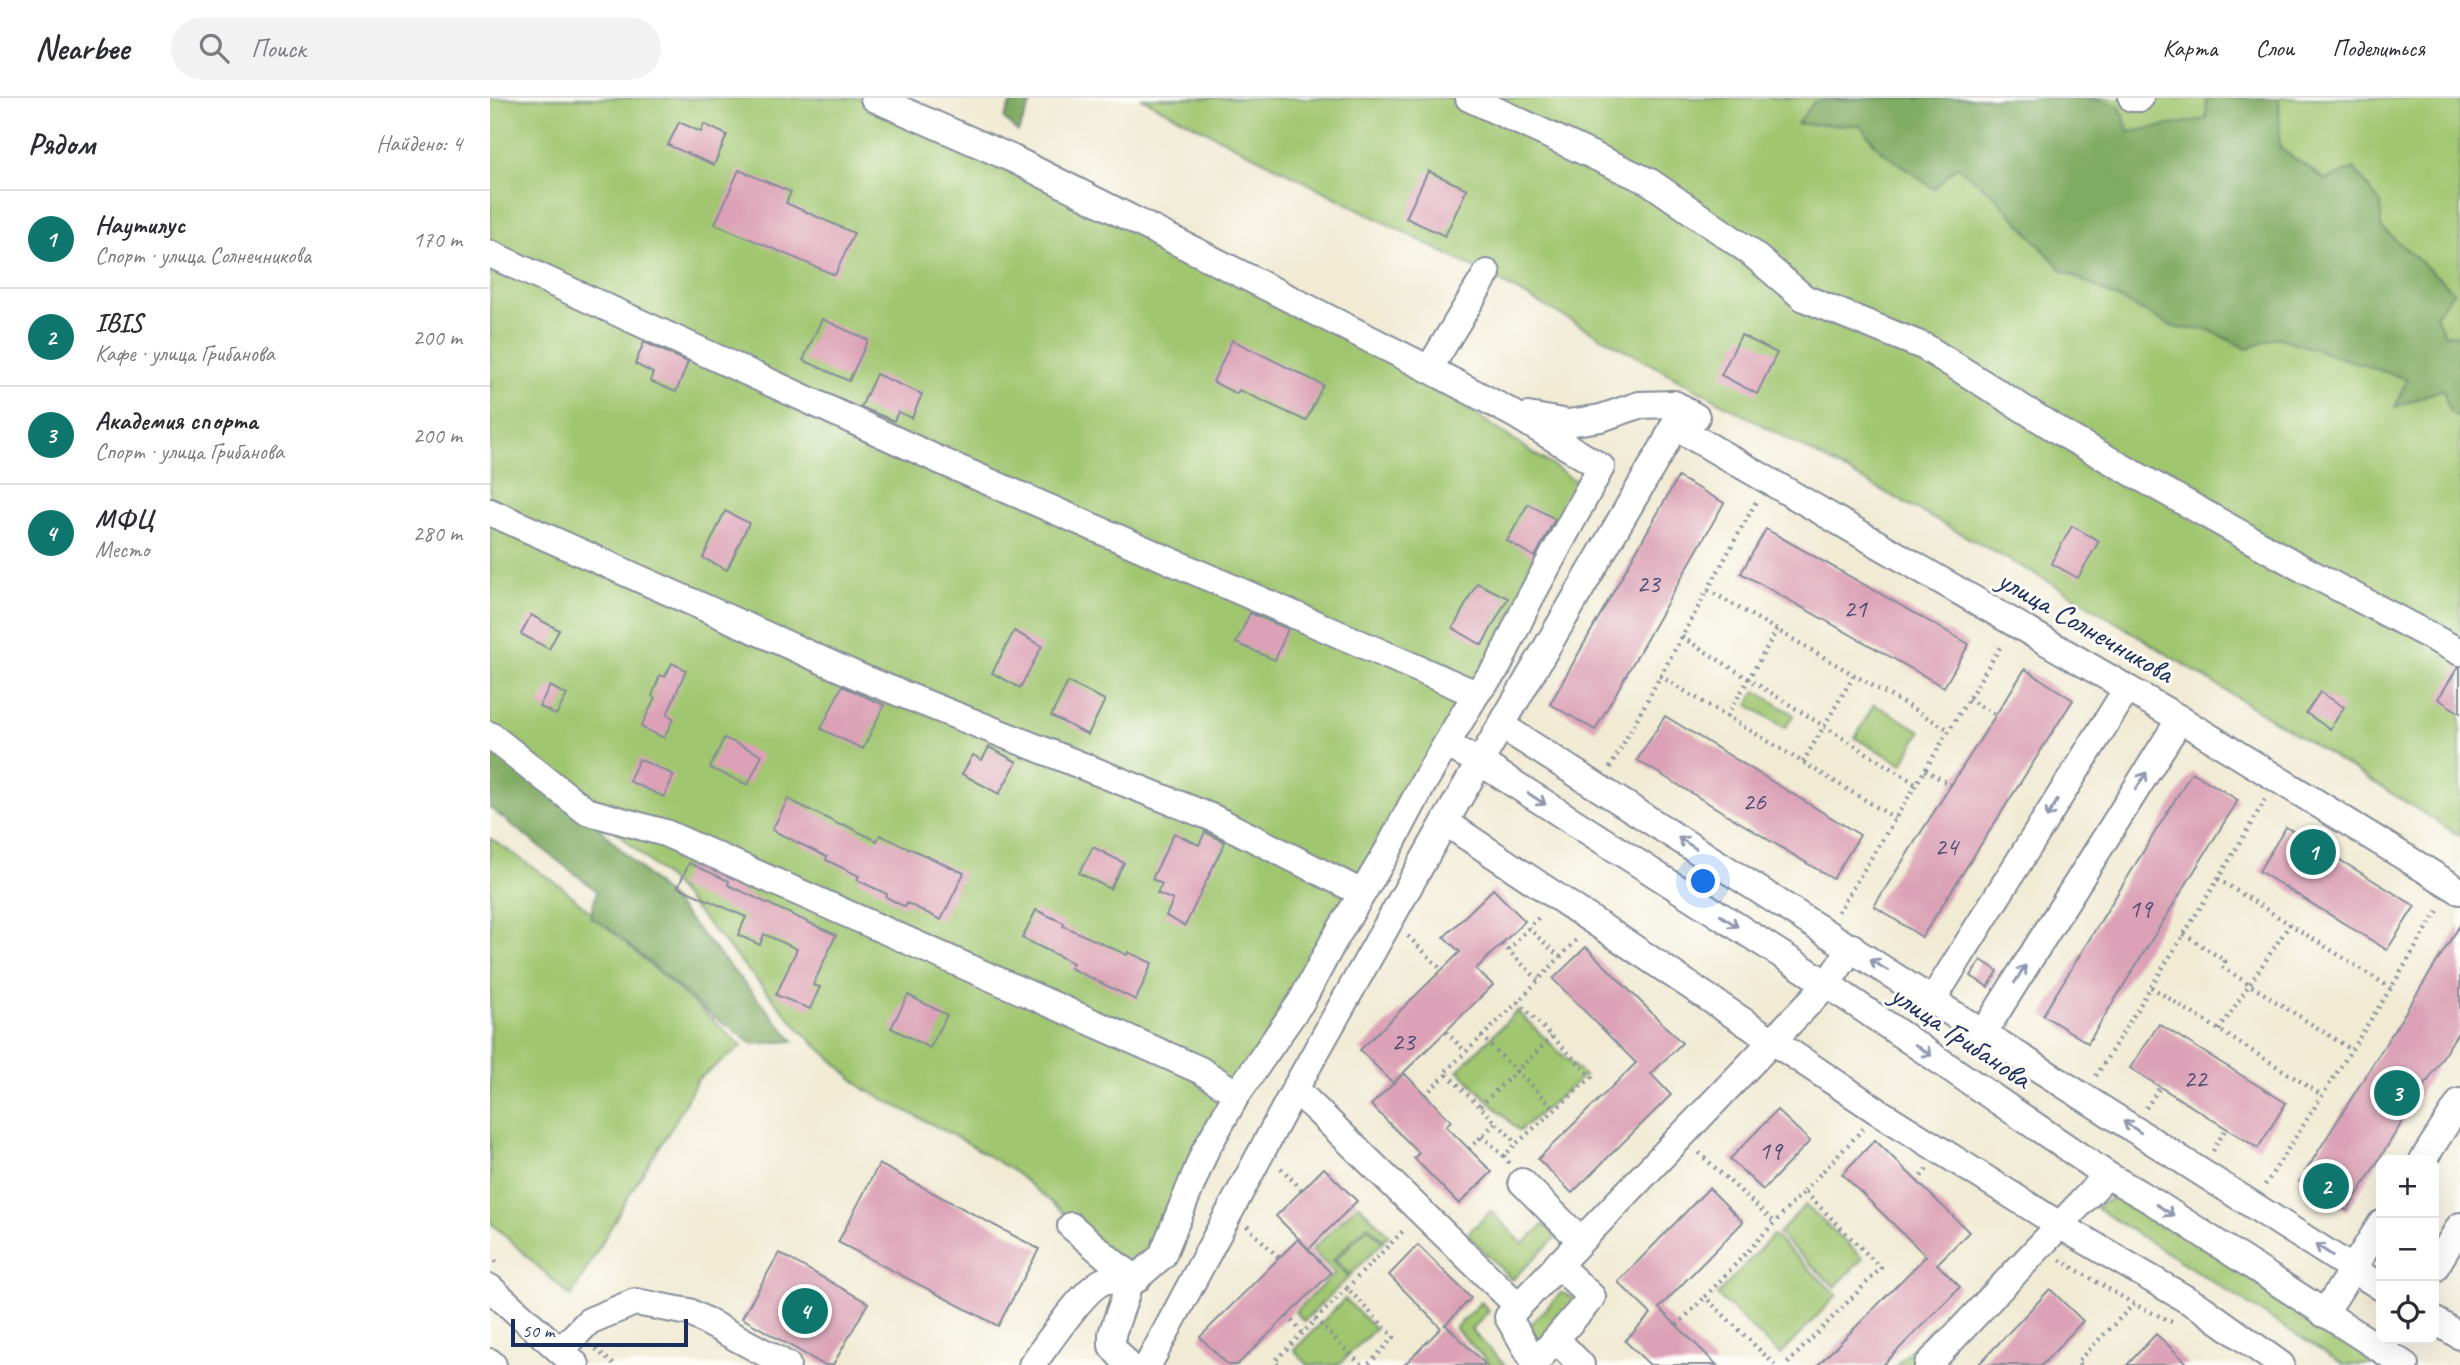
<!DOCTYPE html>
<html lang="ru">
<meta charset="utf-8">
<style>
:root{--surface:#fff;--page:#f2f2f3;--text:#2b2b33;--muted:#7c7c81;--line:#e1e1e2;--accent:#0f766e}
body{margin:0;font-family:Caveat,sans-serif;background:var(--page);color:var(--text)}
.controls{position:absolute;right:21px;bottom:21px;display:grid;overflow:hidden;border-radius:14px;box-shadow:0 7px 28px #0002}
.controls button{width:63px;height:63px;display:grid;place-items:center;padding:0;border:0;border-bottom:2px solid var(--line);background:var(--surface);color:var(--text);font:35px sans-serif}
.scale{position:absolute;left:21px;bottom:18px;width:177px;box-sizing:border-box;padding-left:7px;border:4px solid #1b2f5e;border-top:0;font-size:19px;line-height:24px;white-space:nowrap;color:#1b2f5e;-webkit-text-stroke:5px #fdfcf7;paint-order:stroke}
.you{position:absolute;left:1214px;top:784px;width:24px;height:24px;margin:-18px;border:5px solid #fff;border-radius:50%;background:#1a73e8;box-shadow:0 0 0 10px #1a73e833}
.badge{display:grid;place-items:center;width:46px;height:46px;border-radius:50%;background:var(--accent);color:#fff;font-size:23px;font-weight:700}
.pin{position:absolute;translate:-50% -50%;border:4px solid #fff;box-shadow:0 2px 7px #0006}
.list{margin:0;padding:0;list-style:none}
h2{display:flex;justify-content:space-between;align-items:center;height:91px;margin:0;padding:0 28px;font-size:30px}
h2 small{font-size:23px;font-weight:400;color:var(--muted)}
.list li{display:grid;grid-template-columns:46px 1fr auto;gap:21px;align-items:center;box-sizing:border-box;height:98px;padding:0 28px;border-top:2px solid var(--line)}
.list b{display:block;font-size:26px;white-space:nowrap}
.list p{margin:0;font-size:23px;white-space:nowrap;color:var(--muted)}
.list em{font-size:23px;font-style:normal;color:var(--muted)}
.icon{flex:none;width:38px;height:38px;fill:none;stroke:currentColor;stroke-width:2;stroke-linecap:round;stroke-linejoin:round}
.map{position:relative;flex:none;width:1970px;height:1267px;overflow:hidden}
header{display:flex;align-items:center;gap:42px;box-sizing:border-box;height:98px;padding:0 35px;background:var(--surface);border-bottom:2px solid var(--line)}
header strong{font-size:33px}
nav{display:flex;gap:38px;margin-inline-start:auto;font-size:24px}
.search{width:490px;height:63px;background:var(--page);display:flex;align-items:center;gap:18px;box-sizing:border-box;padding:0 24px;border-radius:38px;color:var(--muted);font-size:26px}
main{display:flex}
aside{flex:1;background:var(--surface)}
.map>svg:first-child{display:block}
.green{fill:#a0c670;stroke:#5e7a67;stroke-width:2}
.forest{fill:#80ab62;stroke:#4e6d60;stroke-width:2}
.building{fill:#dca1b6}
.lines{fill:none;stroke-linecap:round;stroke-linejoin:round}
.minor-casing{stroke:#868d99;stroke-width:30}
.path{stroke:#868d99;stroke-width:4.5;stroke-dasharray:2 5;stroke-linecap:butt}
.minor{stroke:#fff;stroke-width:26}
.oneway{stroke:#8d97ae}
.labels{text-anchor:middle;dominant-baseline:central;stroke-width:6;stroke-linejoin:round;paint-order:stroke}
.number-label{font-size:26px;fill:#4b4c74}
.street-label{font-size:30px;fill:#1b2f5e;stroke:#fdfcf7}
</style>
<header>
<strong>Nearbee</strong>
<div class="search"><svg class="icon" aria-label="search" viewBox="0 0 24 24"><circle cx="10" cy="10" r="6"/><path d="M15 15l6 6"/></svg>Поиск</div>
<nav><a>Карта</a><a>Слои</a><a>Поделиться</a></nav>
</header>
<main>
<aside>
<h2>Рядом<small>Найдено: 4</small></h2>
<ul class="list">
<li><span class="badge">1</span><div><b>Наутилус</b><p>Спорт · улица Солнечникова</p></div><em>170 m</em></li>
<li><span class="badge">2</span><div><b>IBIS</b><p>Кафе · улица Грибанова</p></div><em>200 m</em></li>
<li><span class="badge">3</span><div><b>Академия спорта</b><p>Спорт · улица Грибанова</p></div><em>200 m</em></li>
<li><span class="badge">4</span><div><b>МФЦ</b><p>Место</p></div><em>280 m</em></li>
</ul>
</aside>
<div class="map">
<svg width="1970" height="1267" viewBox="0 0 1970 1267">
<rect width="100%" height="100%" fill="#fdfcf7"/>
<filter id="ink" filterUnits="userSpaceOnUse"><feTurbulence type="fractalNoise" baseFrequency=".0143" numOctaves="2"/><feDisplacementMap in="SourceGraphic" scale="14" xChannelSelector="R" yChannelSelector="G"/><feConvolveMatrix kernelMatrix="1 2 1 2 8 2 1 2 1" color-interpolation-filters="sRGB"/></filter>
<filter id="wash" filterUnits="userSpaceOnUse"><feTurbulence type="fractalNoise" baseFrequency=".00686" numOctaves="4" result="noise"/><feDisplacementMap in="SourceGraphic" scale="28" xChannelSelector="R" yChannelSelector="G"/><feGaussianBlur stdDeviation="1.57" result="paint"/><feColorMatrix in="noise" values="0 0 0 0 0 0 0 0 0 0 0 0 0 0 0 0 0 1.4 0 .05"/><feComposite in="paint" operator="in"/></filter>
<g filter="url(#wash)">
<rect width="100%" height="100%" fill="#f1ebd4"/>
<g class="green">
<path d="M0 0H372L886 250 1093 388 657 1175 627 1159 526 1075 474 1043 374 991 313 935 181 784 96 705 0 629Z"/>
<path d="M651 0H1970V738L1574 492 996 176Z"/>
<path d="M1266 593 1304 617 1295 630 1258 607Z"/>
<path d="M1384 606 1431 633 1412 666 1365 640Z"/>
<path d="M0 740 72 789 252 948 207 982 185 1024 139 1097 81 1199 0 1124Z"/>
<path d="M1027 913 1094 978 1029 1033 968 972Z"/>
<path d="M1625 1099 1643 1102 1895 1267H1854L1605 1109Z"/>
<path d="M868 1106 899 1137 893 1142 878 1127 843 1162 859 1179 814 1223 805 1214 845 1175 822 1152Z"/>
<path d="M1315 1107 1373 1160 1345 1189 1288 1136Z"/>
<path d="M1001 1113 1033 1146 1054 1126 1067 1138 1022 1182 977 1136Z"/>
<path d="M878 1129 893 1144 860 1177 845 1162Z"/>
<path d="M1283 1137 1347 1197 1290 1257 1227 1197Z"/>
<path d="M1071 1195 1081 1198 1086 1209 1055 1242 1043 1238 1040 1227Z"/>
<path d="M855 1201 885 1231 848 1267H818L804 1252Z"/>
<path d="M991 1204 999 1213 981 1232 1015 1267H997L999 1265 965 1230Z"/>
<path d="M1445 1227 1451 1233 1419 1267H1406Z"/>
</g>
<g class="forest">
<path d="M523 0H543L528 34 514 21Z"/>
<path d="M1374 0H1594L1629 7 1639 34 1716 21 1717 0H1789L1790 50 1836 82 1864 70 1891 106V129L1964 193 1946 217 1954 236 1970 237V321L1959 313 1953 291 1905 309 1917 281 1787 239 1757 251 1719 232 1686 230 1572 172 1503 96 1467 68 1444 91 1389 51 1370 27 1307 26 1324 4Z"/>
<path d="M0 641 95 716 181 801 304 943 263 946 217 914 119 830 100 819 107 793 0 710Z"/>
</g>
<g id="blocks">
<g class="building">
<path d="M189 24 211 34 214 26 237 37 224 67 178 47Z"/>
<path d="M249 72 301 94 296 105 364 135 345 177 225 126Z"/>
<path d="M938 73 977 91 955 138 916 120Z"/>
<path d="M332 221 378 242 359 283 313 262Z"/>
<path d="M1251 237 1287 255 1267 296 1231 277Z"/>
<path d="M742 242 833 287 816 323 749 292 747 296 723 284Z"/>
<path d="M154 244 198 264 186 294 160 283 163 275 145 266Z"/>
<path d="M386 276 432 296 422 320 408 314 404 323 371 309Z"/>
<path d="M1188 379 1234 405 1105 632 1060 606Z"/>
<path d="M1038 406 1065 421 1045 459 1017 443Z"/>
<path d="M235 413 259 425 237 472 213 460Z"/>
<path d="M1582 428 1609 443 1588 480 1561 465Z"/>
<path d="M1276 431 1479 546 1454 589 1251 475Z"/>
<path d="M987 485 1018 500 992 547 963 530Z"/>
<path d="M760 515 798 531 785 562 746 545Z"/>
<path d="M41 517 69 532 59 551 31 536Z"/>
<path d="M524 533 552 548 530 590 502 575Z"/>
<path d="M182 565 196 572 177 617 184 620 174 640 151 629 165 600 162 598 170 577 175 579Z"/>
<path d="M1968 569 1970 570V615L1948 601Z"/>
<path d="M1535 571 1583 602 1432 839 1384 808Z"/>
<path d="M578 584 615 602 598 637 561 618Z"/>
<path d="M60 588 77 597 66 617 49 608Z"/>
<path d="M352 588 394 607 373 651 331 631Z"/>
<path d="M1830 594 1854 609 1840 631 1816 615Z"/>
<path d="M1175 618 1370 737 1343 781 1147 662Z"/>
<path d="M234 640 272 657 258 687 220 670Z"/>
<path d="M499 649 527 664 509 696 472 676 483 657 492 662Z"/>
<path d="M149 661 184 677 174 699 139 683Z"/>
<path d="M1702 674 1748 702 1598 945 1553 917Z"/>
<path d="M298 701 352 728 353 726 387 743 390 737 474 775 451 822 417 805 415 809 396 799 397 796 367 782 369 778 336 762 337 759 282 732Z"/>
<path d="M1796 729 1925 808 1897 852 1769 773Z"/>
<path d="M715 734 735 744 695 828 676 818 683 802 667 795 672 786 662 781 684 735 709 747Z"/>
<path d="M603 749 634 765 620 791 589 775Z"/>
<path d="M199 765 239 783 238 787 346 837 323 887 330 889 320 911 286 897 307 851 274 836 270 847 248 837 256 819 188 789Z"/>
<path d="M1003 791 1035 823 986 871 1003 887 903 985 870 952 970 854 954 839Z"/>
<path d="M546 812 574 825 573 828 637 857 638 854 662 865 646 902 580 870 583 865 532 840Z"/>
<path d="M1970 827V931L1857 1113 1809 1084Z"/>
<path d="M1096 849 1192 945 1161 976 1181 997 1082 1095 1048 1061 1146 965 1063 881Z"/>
<path d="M1491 862 1508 873 1498 889 1481 878Z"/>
<path d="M418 897 457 917 440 950 401 930Z"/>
<path d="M1669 926 1796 1005 1768 1050 1640 970Z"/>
<path d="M914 975 961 1023 956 1028 1002 1074 969 1106 924 1060 929 1055 881 1007Z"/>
<path d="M1287 1012 1320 1043 1273 1092 1240 1061Z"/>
<path d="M1385 1042 1479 1134 1447 1166 1470 1189 1393 1267H1328L1436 1158 1352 1076Z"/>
<path d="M389 1066 549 1151 508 1228 348 1144Z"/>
<path d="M834 1070 867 1103 819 1151 786 1118Z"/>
<path d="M1219 1090 1253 1124 1169 1210 1227 1267H1160L1135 1243 1161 1216 1128 1184Z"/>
<path d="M808 1141 841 1175 747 1267H738L710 1239Z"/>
<path d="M928 1147 981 1200 954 1228 955 1226 996 1267H914L951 1230 899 1177Z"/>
<path d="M289 1155 378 1205 343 1267H334L252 1220Z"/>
<path d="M1560 1191 1593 1223 1552 1267H1488Z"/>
<path d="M1666 1236 1677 1246 1699 1267H1637Z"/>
</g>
</g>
</g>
<g filter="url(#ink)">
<use href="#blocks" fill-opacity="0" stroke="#868d99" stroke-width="2"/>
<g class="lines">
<g class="minor-casing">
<g id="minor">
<path d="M979 0 1160 84 1259 153 1314 200 1435 249 1577 338 1815 472 1970 554"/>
<path d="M1642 0H1650"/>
<path d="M0 156 449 362 986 596 1008 568 1038 504 1111 369 1024 316 939 271 523 61 384 0"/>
<path d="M939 271 997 175"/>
<path d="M1192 310 1175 346 955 724 1389 1014 1571 1128 1713 1211 1791 1267"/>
<path d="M1038 318 1078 325 1111 320 1149 307 1184 306 1206 319"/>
<path d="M1184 328 1690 621 1970 793"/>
<path d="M0 414 372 580 723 720 872 795"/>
<path d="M1012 628 1891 1189"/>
<path d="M0 637 96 713 175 735 710 972 747 996"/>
<path d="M957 647 990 664 1337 886 1617 1077 1662 1103 1915 1267"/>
<path d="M1443 901 1637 591"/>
<path d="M1494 934 1690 621"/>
<path d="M805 991 1028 1208"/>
<path d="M1933 1062 1970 1004"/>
<path d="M1032 1084 1079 1131"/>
<path d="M581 1128 625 1166 647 1181"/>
<path d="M1944 1171 1970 1128"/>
<path d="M0 1190 86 1267"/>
<path d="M635 1190 672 1158 715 1053 747 996 811 904 843 844 897 754 935 682 986 596"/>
<path d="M1834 1216 1891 1126"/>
<path d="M1944 1222 1970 1238"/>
<path d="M1066 1241 1091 1267"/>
<path d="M71 1252 99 1223 145 1204 199 1214 297 1267"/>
<path d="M0 1264 3 1267"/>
<path d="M1045 1265 1102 1199 1067 1166"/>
<path d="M542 1267C555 1249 595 1189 614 1183 619 1181 625 1183 630 1184L636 1196 622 1236V1248L638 1267"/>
<path d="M658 1267 805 991 955 724"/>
<path d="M1044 1267 1045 1265 1018 1219 1337 886 1362 849"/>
<path d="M1438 1267 1617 1077"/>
</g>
</g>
<g class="path">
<path d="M1218 492 1459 632"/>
<path d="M1192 539 1426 686"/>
<path d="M1170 578 1405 720"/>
<path d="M1478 601 1506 617"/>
<path d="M1237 618 1287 532"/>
<path d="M1313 664 1364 577"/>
<path d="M1120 670 1267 402"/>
<path d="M1435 672 1461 687"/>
<path d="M1728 781 1901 890"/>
<path d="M1348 814 1512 546"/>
<path d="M1038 830 1070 859"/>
<path d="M1694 836 1735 863 1732 869 1862 952"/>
<path d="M918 838 952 872"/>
<path d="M1012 846 1048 882"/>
<path d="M1018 852 1051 817"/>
<path d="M1661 889 1832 997"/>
<path d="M1028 904 1102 979 1027 1045 955 974 1028 904 1088 840"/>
<path d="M1729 932 1800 826"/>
<path d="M956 934 975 953"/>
<path d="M991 938 1065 1011"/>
<path d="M1606 978 1728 781 1775 702"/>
<path d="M935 997 957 976"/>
<path d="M990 1008 1062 939"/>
<path d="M1656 1010 1670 989"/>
<path d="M992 1038 1014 1058"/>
<path d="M979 1051 1006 1024"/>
<path d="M1723 1053 1736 1030"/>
<path d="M1209 1055 1284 1124"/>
<path d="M1019 1065 1014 1058 1027 1045"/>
<path d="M791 1070 812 1092"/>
<path d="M1427 1084 1437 1071"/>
<path d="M1775 1087 1901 890 1950 809"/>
<path d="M1314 1093 1374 1030"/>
<path d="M757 1128 789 1160"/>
<path d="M0 1158 10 1167"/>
<path d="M1570 1162 1644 1206 1682 1224"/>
<path d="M857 1190 913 1133"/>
<path d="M797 1218 812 1234"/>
<path d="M825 1221 871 1267"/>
<path d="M1187 1227 1215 1199"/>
<path d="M106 1251 124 1267"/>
<path d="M788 1267 785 1263 857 1190 904 1239 878 1267"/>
<path d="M1285 1267 1215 1199 1314 1093 1391 1170 1296 1267"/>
<path d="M1590 1267 1587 1264 1644 1206"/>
</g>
<use href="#minor" class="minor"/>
</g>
<defs><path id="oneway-shaft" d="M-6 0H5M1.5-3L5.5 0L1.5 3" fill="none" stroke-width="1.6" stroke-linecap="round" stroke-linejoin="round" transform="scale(1.75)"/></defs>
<g class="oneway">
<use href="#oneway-shaft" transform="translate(1651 683) rotate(-58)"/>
<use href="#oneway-shaft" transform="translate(1047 701) rotate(33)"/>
<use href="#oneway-shaft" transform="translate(1562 711) rotate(122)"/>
<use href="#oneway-shaft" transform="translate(1197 745) rotate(-148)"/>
<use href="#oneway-shaft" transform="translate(1239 823) rotate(33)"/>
<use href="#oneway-shaft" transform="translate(1389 867) rotate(-148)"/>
<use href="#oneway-shaft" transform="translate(1530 876) rotate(-58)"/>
<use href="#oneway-shaft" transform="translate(1433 952) rotate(34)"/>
<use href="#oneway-shaft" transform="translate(1642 1029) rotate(-147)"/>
<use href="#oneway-shaft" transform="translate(1675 1112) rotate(33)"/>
<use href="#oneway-shaft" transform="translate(1834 1152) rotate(-147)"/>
</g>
</g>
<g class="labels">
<g class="number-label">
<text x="1158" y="485">23</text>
<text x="1365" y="510">21</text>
<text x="1264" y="703">26</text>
<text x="1456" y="748">24</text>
<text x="1650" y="810">19</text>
<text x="913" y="943">23</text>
<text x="1705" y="980">22</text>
<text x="1280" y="1052">19</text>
</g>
<g class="street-label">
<text transform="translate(1596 528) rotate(30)">улица Солнечникова</text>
<text transform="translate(1471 938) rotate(34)">улица Грибанова</text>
</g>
</g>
</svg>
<div class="controls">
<button>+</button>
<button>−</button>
<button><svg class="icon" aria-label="locate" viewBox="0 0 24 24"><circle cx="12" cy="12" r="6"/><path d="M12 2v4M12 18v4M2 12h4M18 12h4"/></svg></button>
</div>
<div class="scale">50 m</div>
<div class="you"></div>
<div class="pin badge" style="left:1823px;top:754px">1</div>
<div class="pin badge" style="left:1836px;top:1088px">2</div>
<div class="pin badge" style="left:1907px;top:995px">3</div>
<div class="pin badge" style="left:315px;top:1213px">4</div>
</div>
</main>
